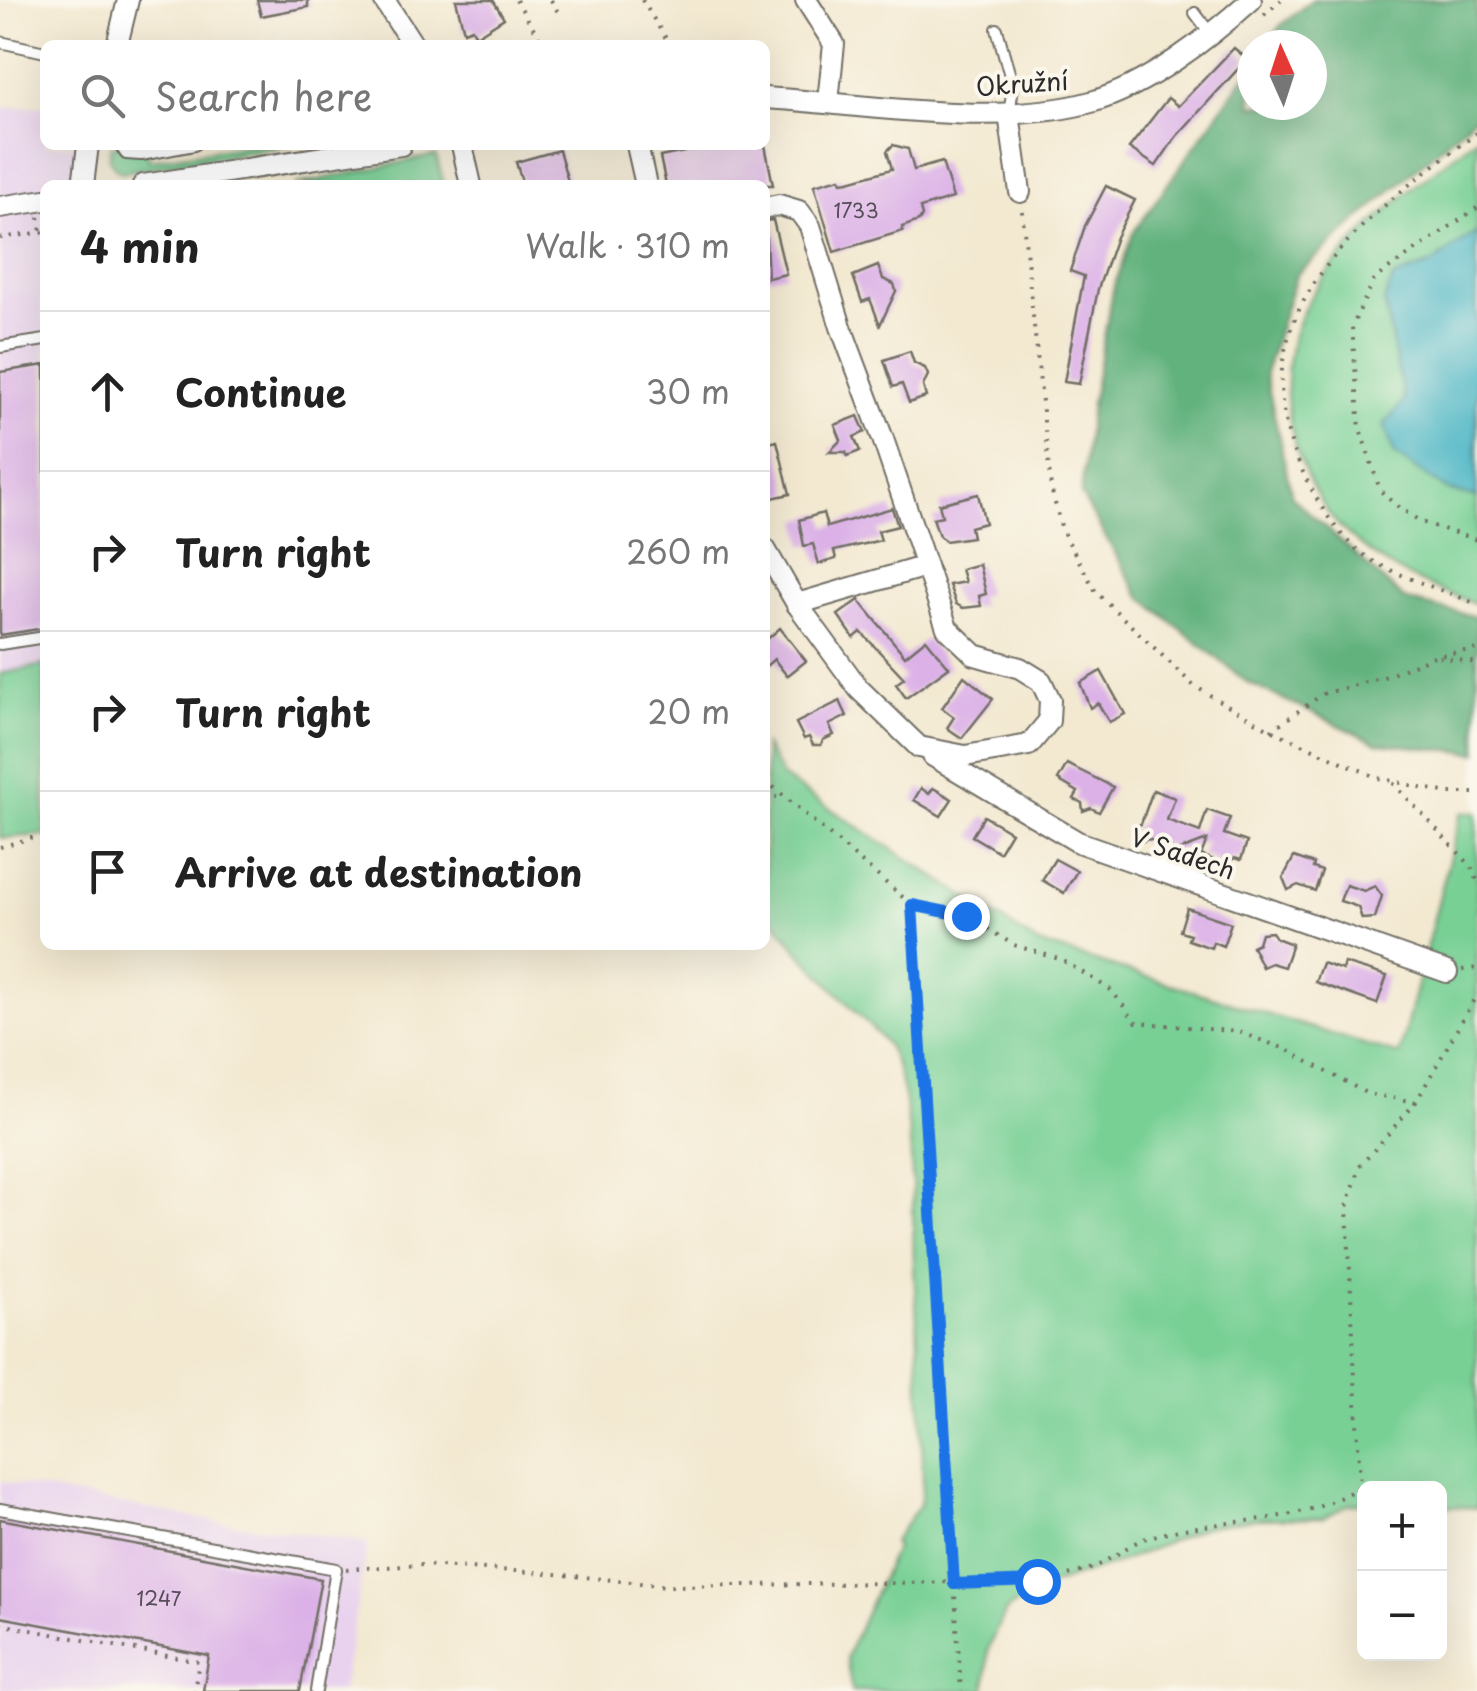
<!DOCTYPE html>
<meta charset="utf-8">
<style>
:root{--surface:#fff;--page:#f2f2f2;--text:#222;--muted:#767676;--line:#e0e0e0}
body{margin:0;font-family:"Playpen Sans",sans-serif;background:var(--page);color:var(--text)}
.controls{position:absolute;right:30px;bottom:30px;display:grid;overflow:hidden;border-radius:15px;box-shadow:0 10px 40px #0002}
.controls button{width:90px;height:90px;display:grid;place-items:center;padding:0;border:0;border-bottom:2px solid var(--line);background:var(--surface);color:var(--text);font:50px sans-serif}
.compass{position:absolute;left:1237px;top:30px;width:90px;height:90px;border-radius:50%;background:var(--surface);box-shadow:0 10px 40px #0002;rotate:357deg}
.stop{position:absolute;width:30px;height:30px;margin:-22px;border:8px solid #1a73e8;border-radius:50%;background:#fff}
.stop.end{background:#1a73e8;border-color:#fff;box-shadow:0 2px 10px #0008}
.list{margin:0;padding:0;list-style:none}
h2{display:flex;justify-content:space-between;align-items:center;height:130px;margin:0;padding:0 40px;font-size:42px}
h2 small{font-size:32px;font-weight:400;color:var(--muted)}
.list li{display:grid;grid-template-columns:65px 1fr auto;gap:30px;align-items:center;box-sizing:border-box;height:160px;padding:0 40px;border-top:2px solid var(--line)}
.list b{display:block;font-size:38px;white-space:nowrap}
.list em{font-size:32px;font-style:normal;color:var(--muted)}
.icon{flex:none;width:55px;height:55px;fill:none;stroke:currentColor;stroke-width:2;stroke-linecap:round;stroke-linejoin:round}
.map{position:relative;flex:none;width:1477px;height:1691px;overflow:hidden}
.search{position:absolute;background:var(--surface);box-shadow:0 10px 40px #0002;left:40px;top:40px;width:730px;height:110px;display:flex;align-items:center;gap:25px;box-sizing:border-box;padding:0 35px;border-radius:15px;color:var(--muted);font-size:38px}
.panel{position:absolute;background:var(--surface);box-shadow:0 10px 40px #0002;left:40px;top:180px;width:730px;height:770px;border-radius:15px}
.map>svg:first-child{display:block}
.built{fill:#e8d2ee}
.green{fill:#78d095;stroke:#527e60;stroke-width:2.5}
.forest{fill:#62b27e;stroke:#466e54;stroke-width:2.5}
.water{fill:#48b5c5;stroke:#3a7078;stroke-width:2.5}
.building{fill:#dbb1e7}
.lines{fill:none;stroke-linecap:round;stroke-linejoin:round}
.service-casing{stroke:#716e65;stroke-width:14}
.minor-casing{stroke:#716e65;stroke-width:24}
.path{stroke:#716e65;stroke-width:4;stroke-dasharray:2.5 8;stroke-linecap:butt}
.service{stroke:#fff;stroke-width:10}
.minor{stroke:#fff;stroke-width:20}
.route{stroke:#1a73e8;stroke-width:12}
.labels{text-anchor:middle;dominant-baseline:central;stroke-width:8;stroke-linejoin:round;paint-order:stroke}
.number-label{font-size:20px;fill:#574c5a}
.street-label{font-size:25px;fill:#2b2b2b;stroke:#fbf7ec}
</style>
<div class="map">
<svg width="1477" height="1691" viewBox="0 0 1477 1691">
<rect width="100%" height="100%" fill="#fbf7ec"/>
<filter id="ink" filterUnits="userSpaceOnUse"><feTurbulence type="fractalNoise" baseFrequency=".01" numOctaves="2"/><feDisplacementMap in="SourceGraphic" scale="20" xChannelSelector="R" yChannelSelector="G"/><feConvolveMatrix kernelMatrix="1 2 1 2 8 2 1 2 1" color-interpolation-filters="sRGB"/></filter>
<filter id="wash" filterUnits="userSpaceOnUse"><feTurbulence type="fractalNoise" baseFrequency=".0048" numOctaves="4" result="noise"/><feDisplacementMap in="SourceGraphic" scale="40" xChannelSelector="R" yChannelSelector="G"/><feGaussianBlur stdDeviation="2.25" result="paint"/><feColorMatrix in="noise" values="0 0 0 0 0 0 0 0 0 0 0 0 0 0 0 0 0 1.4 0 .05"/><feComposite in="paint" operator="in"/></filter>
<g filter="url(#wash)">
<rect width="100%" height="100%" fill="#f3e9d1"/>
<g class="built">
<path d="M45 106V145H75L88 185H45V665L0 674V108Z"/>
<path d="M0 1481 217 1522 368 1542 342 1691H0Z"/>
</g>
<g class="green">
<path d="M1477 137V605C1450 593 1418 584 1393 568 1376 558 1341 531 1330 515 1280 445 1269 352 1321 281 1362 225 1423 180 1477 137Z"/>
<path d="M112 145H146L149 160 248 145H293L123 172 117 170 109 159Z"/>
<path d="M436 155 444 185H295Z"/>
<path d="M45 665V835L0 838V674Z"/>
<path d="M765 746 783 778 1037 943 1399 1055 1461 813 1477 812V1508L1440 1506V1488H1364V1503L1348 1505 1323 1518 1252 1519 1204 1527 1126 1560 1042 1588 1007 1610 996 1630 988 1650 985 1691H852L846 1657 896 1547 893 1542 920 1505 923 1484C922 1412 918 1340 914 1268 912 1207 917 1090 884 1041L800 953 765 908Z"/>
</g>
<path class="forest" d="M1312 0H1477V115L1296 275 1265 373 1292 497 1405 600 1477 617V753L1377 743 1248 683 1140 596 1081 495 1091 404 1114 286 1133 233 1252 66V105H1312V45H1267L1280 26Z"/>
<path class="water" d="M1477 232V498L1447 490 1395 455 1384 425 1404 401 1384 301 1394 277 1430 265Z"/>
<g id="blocks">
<g class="building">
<path d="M257 0H308V7L261 16Z"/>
<path d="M456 0H493L504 18 476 36 472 28 464 31Z"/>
<path d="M1234 48 1247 59 1176 137 1156 166 1129 148 1168 98 1178 106Z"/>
<path d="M718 145H765L773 185H666L660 157Z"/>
<path d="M893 145 908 149 914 170 942 162 953 198 920 208 922 216 919 221 902 227 903 231 834 252 814 185 840 178 842 182 849 181 892 169 887 151Z"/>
<path d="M559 150 569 185H523L516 162Z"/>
<path d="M1106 186 1135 200 1116 237 1098 289 1079 384 1064 382 1084 276 1070 271 1085 226Z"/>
<path d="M773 220 786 274 768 278 765 221Z"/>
<path d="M878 266 883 279 894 284 896 291 880 325 870 299 862 302 853 276Z"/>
<path d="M910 351 914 363 925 368 928 375 923 386 926 397 909 403 902 384 893 387 884 360Z"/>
<path d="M45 365V628L0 635V372Z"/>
<path d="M858 416 865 432 854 437 860 451 847 456 846 452H829L841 440 835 425Z"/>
<path d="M777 441 790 494 772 498 765 470V444Z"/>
<path d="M978 494 985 523 970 527 972 537 946 541 939 536 933 518 942 516 939 504Z"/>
<path d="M892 508 898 526 878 531 881 540 834 551 836 559 819 564 813 544 804 546 799 520 823 513 827 527Z"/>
<path d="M979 564 986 594 979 596 981 606 963 608 956 604 949 585 965 582 961 569Z"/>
<path d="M859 600 905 656 926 639 949 667 906 698 896 684 904 678 861 632 854 638 838 615Z"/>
<path d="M780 628 806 661 787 676 774 659 765 667V641Z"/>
<path d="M1101 671 1125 714 1109 722 1098 703 1090 708 1080 683Z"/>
<path d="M964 676 993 699 962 738 947 728 954 717 942 708Z"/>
<path d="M840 701 847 716 829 725 834 735 823 740 821 745H813L809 737 804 739 796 723Z"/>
<path d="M1067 764 1113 787 1099 812 1091 808 1083 811 1082 803 1074 799 1078 792 1058 780Z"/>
<path d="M921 788 929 794 933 788 952 799 941 816 914 800Z"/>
<path d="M1153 790 1175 798 1167 820 1200 832 1207 810 1230 818 1224 834 1247 842 1241 860 1235 858 1218 867 1214 860 1201 855 1207 840 1173 853 1170 846 1148 839 1141 842 1134 827 1141 824Z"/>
<path d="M984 816 1011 832 999 852 972 836Z"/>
<path d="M1294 857 1314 864 1313 868 1322 871 1315 891 1298 885 1288 890 1283 878Z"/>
<path d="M1055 859 1077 871 1064 893 1042 880Z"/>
<path d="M1346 885 1364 891 1375 886 1382 896 1375 918 1362 919 1358 907 1340 901Z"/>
<path d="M1187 908 1231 923 1223 946 1213 942 1211 948 1188 940 1190 934 1180 931Z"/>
<path d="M1272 932 1276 938 1292 944 1284 967 1271 963 1262 967 1252 946 1258 943 1261 933Z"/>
<path d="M1322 963 1342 970 1344 963 1387 976 1377 1004 1315 982Z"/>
<path d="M0 1519 321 1579 300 1691H203L209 1656 0 1617Z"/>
</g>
</g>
</g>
<g filter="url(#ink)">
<use href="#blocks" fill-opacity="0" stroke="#716e65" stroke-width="2.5"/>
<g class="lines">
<g class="service-casing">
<g id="service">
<path d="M1195 13 1210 33"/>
<path d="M997 29 1013 87 1009 114"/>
<path d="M0 42 45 52"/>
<path d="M120 145 126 154 141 155 194 145"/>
<path d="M0 347 45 340"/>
<path d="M0 644 45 637"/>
<path d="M0 1509 336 1569 316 1691"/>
</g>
</g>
<g class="minor-casing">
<g id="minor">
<path d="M384 0 413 45"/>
<path d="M806 0 834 44 828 102"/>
<path d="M117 45 128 0"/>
<path d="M765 98C864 104 997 128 1091 102 1146 87 1210 37 1251 0"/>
<path d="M1009 114 1020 192"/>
<path d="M462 145 471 185"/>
<path d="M637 145 646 185"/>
<path d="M83 185 88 145"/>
<path d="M143 185 401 145"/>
<path d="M0 207 45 200"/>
<path d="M765 208 779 205 799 211 810 226 841 327 883 439 947 628 975 655 1020 668 1041 681 1050 700 1049 721 1029 745 965 756 919 747 859 689 797 604 765 549"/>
<path d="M797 604 926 566"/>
<path d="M933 756 1078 842 1447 972"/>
</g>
</g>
<g class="path">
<path d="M516 0 544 45"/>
<path d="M551 0 559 14"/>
<path d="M642 0 670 45"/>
<path d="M1264 15 1281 0"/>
<path d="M1477 133C1367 215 1228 315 1302 470 1319 506 1341 544 1378 564 1409 580 1445 591 1477 604"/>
<path d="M1477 208 1374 279 1352 327 1360 429 1380 490 1394 504 1421 522 1477 540"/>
<path d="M1022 211 1051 488 1062 530 1096 592 1194 686 1271 730 1378 778 1448 793H1477"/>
<path d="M39 217 41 232"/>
<path d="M0 238 45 232"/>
<path d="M1439 657 1477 663"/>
<path d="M1271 730 1323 694 1387 676 1434 656 1477 649"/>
<path d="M765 780 912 905 966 916 1014 945 1062 960 1111 990 1136 1022 1238 1032 1283 1048 1368 1094 1416 1102"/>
<path d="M1393 783 1472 867 1477 880"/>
<path d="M765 795 777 797"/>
<path d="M0 847 45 834"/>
<path d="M912 905 961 1691"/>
<path d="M1462 970 1477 968"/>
<path d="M346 1569 423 1565 546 1573 668 1586 1037 1581C1054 1577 1073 1575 1090 1569 1109 1562 1125 1546 1144 1539 1215 1515 1296 1530 1360 1486L1347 1207 1360 1166 1416 1102 1477 994"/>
<path d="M0 1624 199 1662 194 1691"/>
</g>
<use href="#service" class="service"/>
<use href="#minor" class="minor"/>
</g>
</g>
<g class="lines" filter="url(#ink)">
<path class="route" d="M966 916 912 905 954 1584 1037 1581"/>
</g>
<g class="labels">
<g class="number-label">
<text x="856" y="210">1733</text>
<text x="159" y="1598">1247</text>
</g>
<g class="street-label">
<text transform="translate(1022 83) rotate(-4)">Okružní</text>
<text transform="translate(1183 853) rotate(19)">V Sadech</text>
</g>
</g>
</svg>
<div class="controls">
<button>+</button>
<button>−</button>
</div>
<svg class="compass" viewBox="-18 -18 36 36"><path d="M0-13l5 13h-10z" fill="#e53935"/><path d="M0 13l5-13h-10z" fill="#767676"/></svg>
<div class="stop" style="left:1037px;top:1581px"></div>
<div class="stop end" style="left:966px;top:916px"></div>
<div class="search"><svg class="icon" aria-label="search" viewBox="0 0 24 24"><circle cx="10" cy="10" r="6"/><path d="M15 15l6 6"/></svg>Search here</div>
<section class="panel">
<h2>4 min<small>Walk · 310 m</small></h2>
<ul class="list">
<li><svg class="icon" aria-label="ahead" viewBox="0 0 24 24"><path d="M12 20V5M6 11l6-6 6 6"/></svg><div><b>Continue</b></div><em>30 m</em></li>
<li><svg class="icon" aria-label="right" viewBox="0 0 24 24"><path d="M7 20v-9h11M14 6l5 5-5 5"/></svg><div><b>Turn right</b></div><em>260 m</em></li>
<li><svg class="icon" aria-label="right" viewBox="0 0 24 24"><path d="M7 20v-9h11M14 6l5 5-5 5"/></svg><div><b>Turn right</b></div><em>20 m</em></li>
<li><svg class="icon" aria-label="arrive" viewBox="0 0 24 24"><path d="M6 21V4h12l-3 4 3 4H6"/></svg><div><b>Arrive at destination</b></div></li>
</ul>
</section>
</div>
